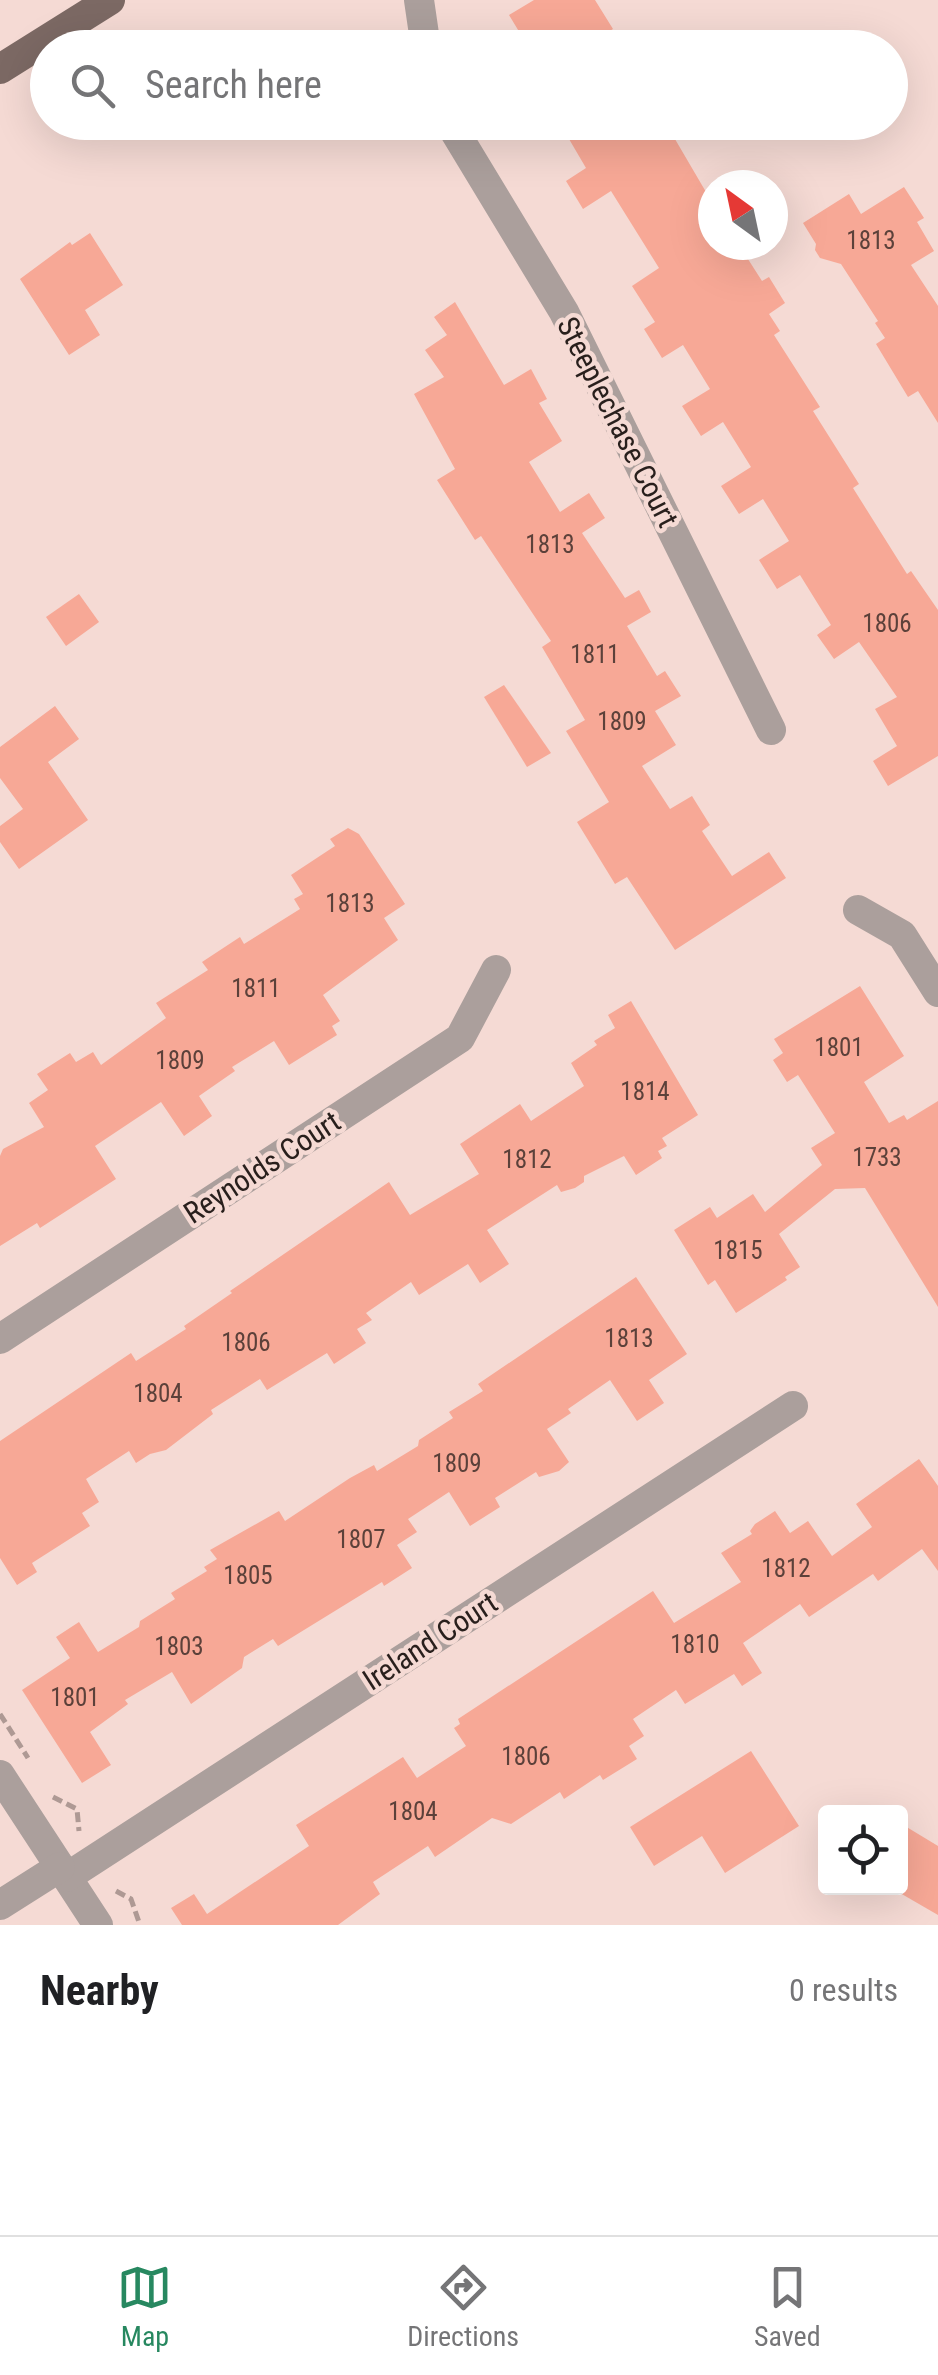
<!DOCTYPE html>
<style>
:root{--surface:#fff;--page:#f2f2f2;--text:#202124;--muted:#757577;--line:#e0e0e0;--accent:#278860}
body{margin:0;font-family:"Roboto Condensed",sans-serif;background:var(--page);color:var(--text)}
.controls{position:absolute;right:30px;bottom:30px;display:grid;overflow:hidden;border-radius:10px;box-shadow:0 10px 40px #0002}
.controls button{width:90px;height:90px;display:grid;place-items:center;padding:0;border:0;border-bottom:2px solid var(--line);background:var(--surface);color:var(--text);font:50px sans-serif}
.compass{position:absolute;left:698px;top:170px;width:90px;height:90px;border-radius:50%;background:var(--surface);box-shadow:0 10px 40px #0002;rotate:327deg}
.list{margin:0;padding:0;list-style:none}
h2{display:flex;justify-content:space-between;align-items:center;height:130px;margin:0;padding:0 40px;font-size:42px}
h2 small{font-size:32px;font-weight:400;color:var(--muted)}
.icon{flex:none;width:55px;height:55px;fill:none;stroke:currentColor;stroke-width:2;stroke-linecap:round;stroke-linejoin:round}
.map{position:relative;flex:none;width:938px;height:1925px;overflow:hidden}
.search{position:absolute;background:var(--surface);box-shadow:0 10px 40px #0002;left:30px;right:30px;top:30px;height:110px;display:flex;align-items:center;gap:25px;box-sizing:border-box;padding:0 35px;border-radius:55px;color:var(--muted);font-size:38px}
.sheet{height:310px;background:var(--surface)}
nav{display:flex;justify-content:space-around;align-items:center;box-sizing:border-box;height:140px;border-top:2px solid var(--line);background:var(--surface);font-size:28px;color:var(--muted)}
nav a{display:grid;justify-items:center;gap:5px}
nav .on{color:var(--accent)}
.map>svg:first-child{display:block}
.building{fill:#f7a896}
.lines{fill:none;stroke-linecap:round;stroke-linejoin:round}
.path{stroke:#ae9994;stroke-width:5;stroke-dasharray:10 5;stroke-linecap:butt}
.minor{stroke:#ab9f9c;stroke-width:30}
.major{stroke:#7c6964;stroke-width:30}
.labels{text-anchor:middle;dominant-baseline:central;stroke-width:9;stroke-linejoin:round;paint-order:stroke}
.number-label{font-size:25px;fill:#5c413a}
.street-label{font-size:30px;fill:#281f1c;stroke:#f5dad4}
</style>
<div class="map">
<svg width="938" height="1925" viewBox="0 0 938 1925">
<rect width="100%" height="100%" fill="#f5dad4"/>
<g class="building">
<path d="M534 0H595L613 29 603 35 611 48H529L509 15Z"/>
<path d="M559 122H665L713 204V245H739L762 281 769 277 785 303 769 314 780 331 774 335 820 407 813 411 859 484 853 488 907 574 911 571 938 610V756L888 786 873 761 897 746 875 709 897 697 859 642 834 659 817 635 831 625 800 575 777 589 759 560 789 541 763 499 739 514 721 486 751 467 723 422 701 436 682 406 710 389 683 345 662 358 644 329 655 322 632 286 659 268 611 191 583 209 566 181 586 168Z"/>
<path d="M904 187 924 218 917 222 934 251 911 265 938 306V423L918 391 908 397 876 344 885 338 875 323 878 321 841 264 820 258 815 250 816 244 803 223 849 194 861 214Z"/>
<path d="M90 233 123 285 85 310 100 335 69 355 20 279 70 242 72 245Z"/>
<path d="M455 302 504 385 531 369 547 399 539 403 562 441 529 462 560 512 589 493 605 518 582 533 625 598 639 590 651 612 627 626 657 676 665 671 681 696 655 711 676 745 642 766 670 809 692 796 710 825 702 831 732 876 769 852 786 878 675 950 627 877 615 884 577 822 609 802 566 731 585 720 542 647 551 641 481 536 475 540 437 480 455 469 414 394 444 377 425 350 447 335 434 317Z"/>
<path d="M79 594 99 622 66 646 46 617Z"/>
<path d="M504 685 551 753 527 767 484 697Z"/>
<path d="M55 706 79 739 48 762 88 820 19 869 0 842V826L23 809 0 778V747Z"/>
<path d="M348 828 359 834 405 904 384 918 398 940 323 995 340 1021 332 1026 337 1035 289 1065 274 1041 232 1067 235 1071 199 1096 212 1116 184 1136 161 1102 95 1146 116 1179 40 1228 37 1223 0 1246V1156L3 1149 44 1127 29 1103 48 1090 37 1074 70 1053 76 1062 93 1052 101 1065 166 1018 156 1003 208 970 202 962 240 937 244 944 300 909 294 899 303 894 291 875 335 846 330 839Z"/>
<path d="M860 986 904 1056 864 1082 889 1123 904 1115 907 1120 938 1101V1307L865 1188 835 1189 779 1234 800 1267 785 1277 787 1280 736 1313 715 1280 708 1285 674 1230 710 1207 717 1218 753 1194 765 1212 822 1165 811 1148 835 1133 798 1075 787 1082 773 1060 783 1053 774 1039Z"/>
<path d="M631 1001 698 1115 662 1138 667 1146 658 1151 662 1158 636 1175 624 1156 584 1176V1182L575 1188 561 1192 557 1185 487 1230 509 1264 480 1283 468 1264 419 1295 411 1282 366 1313 372 1320 357 1329 366 1343 334 1364 327 1353 267 1390 260 1379 211 1410 213 1414 166 1450 150 1454 136 1463 129 1451 86 1479 99 1502 82 1513 90 1526 32 1563 37 1572 17 1585 0 1558V1441L131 1353 136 1361 186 1329 184 1326 232 1293 230 1291 389 1182 410 1215 479 1174 460 1144 520 1104 531 1121 584 1086 571 1063 597 1045 594 1041 615 1028 608 1015Z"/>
<path d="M636 1277 687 1354 649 1380 664 1403 637 1421 610 1380 568 1409 571 1413 547 1429 569 1462 559 1471 539 1477 536 1472 495 1498 500 1507 470 1526 449 1492 408 1519 417 1532 397 1545 412 1568 384 1586 382 1582 278 1646 273 1639 244 1657 242 1668 191 1704 172 1672 125 1700 128 1704 90 1732 111 1765 82 1783 22 1690 70 1658 56 1637 79 1622 98 1652 139 1627 140 1621 175 1599 171 1593 207 1571 204 1567 217 1559 210 1550 279 1511 285 1521 350 1478 374 1465 377 1471 418 1446 419 1440 453 1418 449 1412 483 1391 478 1384Z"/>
<path d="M919 1459 938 1486V1571L922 1549 878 1581 873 1574 809 1617 800 1604 743 1643 762 1673 742 1686 734 1674 685 1704 676 1690 633 1719 644 1736 629 1746 637 1759 603 1780 600 1775 564 1799 560 1792 511 1824 492 1818 435 1857 428 1846 373 1882 380 1894 338 1925H182L171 1908 194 1894 207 1914 309 1846 296 1825 403 1757 417 1778 466 1746 454 1728 460 1724 458 1719 653 1591 674 1623 741 1582 721 1553 752 1534 750 1531 755 1524 775 1511 790 1533 808 1521 832 1556 872 1527 856 1504Z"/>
<path d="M751 1751 799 1826 725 1873 702 1836 654 1866 630 1827Z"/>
<path d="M900 1823 938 1846V1915L900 1893Z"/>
</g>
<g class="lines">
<g class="path">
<path d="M0 1714 28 1758"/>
<path d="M53 1797 77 1809 79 1831"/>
<path d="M116 1891 131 1899 140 1925"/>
</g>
<g class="minor">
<path d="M419 0 426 48"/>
<path d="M449 122 564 312 771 730"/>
<path d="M858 910 902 935 938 992"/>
<path d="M0 1339 460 1038 496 970"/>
<path d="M0 1775 98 1925"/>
<path d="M67 1877 793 1406"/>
<path d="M0 1905 60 1867"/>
</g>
<path class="major" d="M0 69 110 0"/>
</g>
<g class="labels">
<g class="number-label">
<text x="871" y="240">1813</text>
<text x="550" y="544">1813</text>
<text x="887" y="623">1806</text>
<text x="595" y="654">1811</text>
<text x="622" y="721">1809</text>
<text x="350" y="903">1813</text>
<text x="256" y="988">1811</text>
<text x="839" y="1047">1801</text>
<text x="180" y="1060">1809</text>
<text x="645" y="1091">1814</text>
<text x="877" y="1157">1733</text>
<text x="527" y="1159">1812</text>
<text x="738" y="1250">1815</text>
<text x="629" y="1338">1813</text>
<text x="246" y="1342">1806</text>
<text x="158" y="1393">1804</text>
<text x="457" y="1463">1809</text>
<text x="361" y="1539">1807</text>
<text x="786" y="1568">1812</text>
<text x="248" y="1575">1805</text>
<text x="695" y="1644">1810</text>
<text x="179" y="1646">1803</text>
<text x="75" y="1697">1801</text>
<text x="526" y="1756">1806</text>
<text x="413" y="1811">1804</text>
</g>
<g class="street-label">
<text transform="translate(618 422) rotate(63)">Steeplechase Court</text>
<text transform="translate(262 1167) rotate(-33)">Reynolds Court</text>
<text transform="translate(430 1641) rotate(-33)">Ireland Court</text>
</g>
</g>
</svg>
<div class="controls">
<button><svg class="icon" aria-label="locate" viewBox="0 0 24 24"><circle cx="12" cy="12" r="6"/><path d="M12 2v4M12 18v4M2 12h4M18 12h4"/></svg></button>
</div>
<svg class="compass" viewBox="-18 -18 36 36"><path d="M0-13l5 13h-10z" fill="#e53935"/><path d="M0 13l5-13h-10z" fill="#757577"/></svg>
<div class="search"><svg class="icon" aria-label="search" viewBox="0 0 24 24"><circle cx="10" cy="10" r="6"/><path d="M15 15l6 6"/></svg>Search here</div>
</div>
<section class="sheet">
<h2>Nearby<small>0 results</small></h2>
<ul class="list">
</ul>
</section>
<nav>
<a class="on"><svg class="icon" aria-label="map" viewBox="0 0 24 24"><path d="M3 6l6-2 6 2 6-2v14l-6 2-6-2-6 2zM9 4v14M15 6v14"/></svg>Map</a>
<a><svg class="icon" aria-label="directions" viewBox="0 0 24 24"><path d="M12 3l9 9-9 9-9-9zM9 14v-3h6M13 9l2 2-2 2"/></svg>Directions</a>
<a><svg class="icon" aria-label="saved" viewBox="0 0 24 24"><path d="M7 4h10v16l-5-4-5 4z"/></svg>Saved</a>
</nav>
